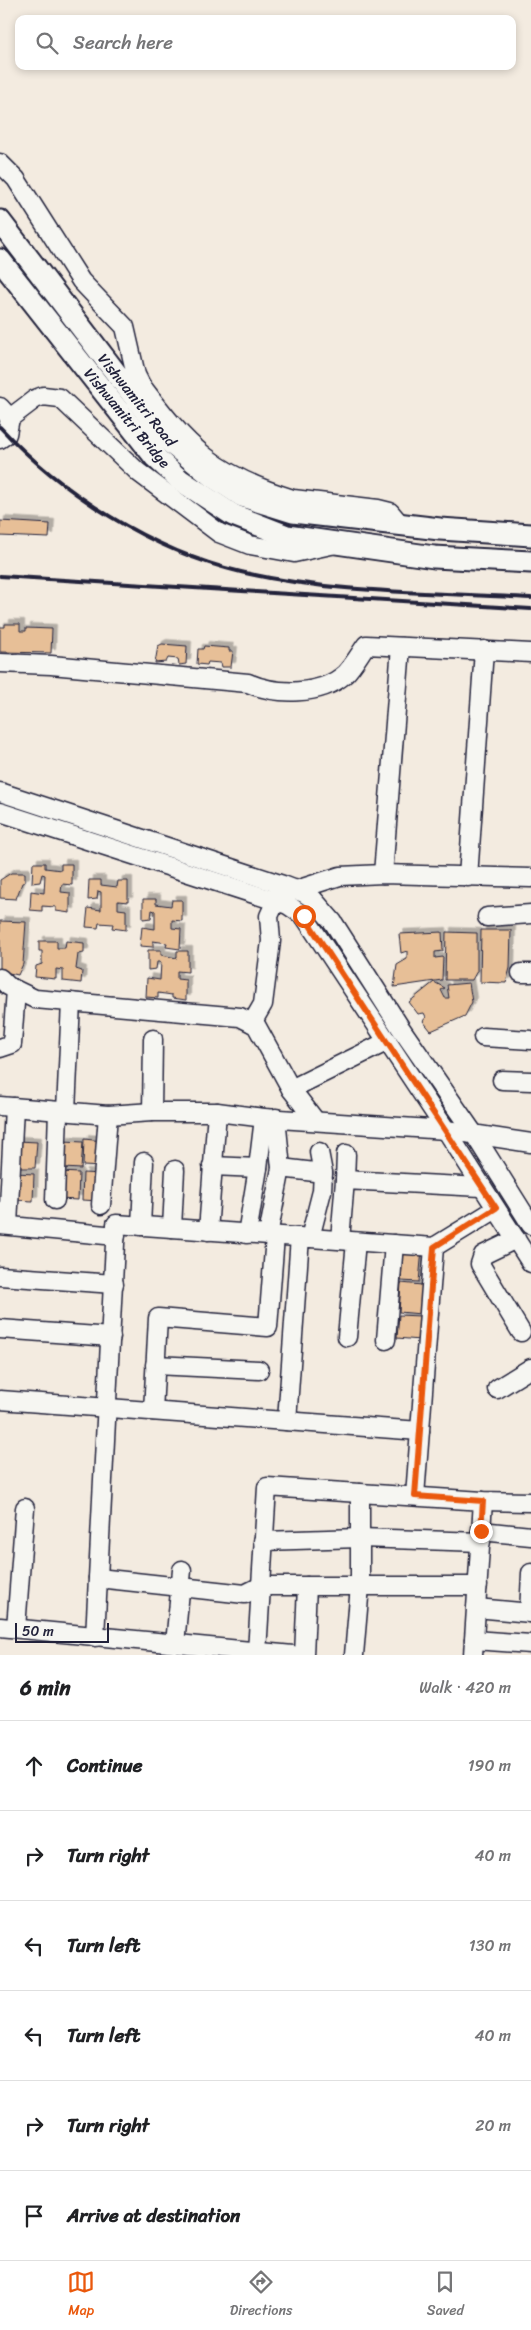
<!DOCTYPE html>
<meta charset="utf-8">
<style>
:root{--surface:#fff;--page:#f2f2f2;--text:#202124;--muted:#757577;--line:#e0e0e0;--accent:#ea580c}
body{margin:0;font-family:Sriracha,sans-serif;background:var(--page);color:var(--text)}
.scale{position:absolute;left:15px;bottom:12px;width:94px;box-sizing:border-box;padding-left:5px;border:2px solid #22223b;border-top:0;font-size:14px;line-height:18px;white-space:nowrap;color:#22223b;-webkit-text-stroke:4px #f6f6f2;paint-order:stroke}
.stop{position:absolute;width:15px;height:15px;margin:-11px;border:4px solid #ea580c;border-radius:50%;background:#fff}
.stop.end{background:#ea580c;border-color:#fff;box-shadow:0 1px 5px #0008}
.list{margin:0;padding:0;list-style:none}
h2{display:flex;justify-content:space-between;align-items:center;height:65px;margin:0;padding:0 20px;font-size:21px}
h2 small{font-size:16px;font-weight:400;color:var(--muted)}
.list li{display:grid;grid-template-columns:32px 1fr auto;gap:15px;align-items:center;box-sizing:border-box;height:90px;padding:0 20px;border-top:1px solid var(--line)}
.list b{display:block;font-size:19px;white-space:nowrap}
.list em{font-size:16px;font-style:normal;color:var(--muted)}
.icon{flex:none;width:28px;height:28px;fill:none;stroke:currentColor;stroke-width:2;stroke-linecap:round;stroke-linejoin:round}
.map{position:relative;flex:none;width:531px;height:1655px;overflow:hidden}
.search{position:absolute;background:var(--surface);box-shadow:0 2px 8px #0003;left:15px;right:15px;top:15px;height:55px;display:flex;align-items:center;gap:12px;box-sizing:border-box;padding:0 18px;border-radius:10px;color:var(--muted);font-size:19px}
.sheet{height:605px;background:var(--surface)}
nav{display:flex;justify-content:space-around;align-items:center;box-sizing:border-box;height:70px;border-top:1px solid var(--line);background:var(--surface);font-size:14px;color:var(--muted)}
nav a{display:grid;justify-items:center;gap:2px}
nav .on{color:var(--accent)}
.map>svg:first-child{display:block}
.building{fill:#e7bf97;stroke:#22223b;filter:url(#shadow)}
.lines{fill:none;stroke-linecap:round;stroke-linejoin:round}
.minor-casing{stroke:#22223b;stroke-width:21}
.major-casing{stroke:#22223b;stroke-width:25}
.minor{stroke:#f6f6f2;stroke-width:18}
.major{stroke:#f6f6f2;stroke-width:21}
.rail{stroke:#22223b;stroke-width:4}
.route{stroke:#ea580c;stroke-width:6}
.labels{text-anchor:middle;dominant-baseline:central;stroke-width:5;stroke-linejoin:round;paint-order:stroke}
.street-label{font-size:15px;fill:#22223b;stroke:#f6f6f2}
</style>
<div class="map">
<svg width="531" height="1655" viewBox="0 0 531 1655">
<defs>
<filter id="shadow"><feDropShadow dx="4.5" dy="-4.5" stdDeviation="0" flood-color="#0004"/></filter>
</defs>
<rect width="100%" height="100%" fill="#f3ebe0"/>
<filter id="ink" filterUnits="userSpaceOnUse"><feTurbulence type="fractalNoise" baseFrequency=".02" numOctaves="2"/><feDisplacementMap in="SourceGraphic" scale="10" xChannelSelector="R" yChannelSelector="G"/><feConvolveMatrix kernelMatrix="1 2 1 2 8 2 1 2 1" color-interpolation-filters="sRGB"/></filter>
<g filter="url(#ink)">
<g class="building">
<path d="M0 521 50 524 49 538 0 536Z"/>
<path d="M5 624H20V631H26V628L52 629 51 653 0 652V627H5Z"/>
<path d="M162 644 187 646 186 664 179 665 178 659 168 658 166 662 155 663 158 646Z"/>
<path d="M204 646 229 648V651H233L231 667H222L221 663 208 662 207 665 197 664 198 649H203Z"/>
<path d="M33 863H45V868L61 870V864H72V885L62 884 61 892 70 893V913L56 911V907L42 906V911L30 910 31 891 44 893 45 875 42 874 40 882 32 883Z"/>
<path d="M11 873H25V882L22 883 16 899 0 898V880Z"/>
<path d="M89 880H101V885L117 887 118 881H128V902L118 901V909L126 910V930L112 928 113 924 99 923 98 928 86 927 88 908 101 910V892L98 891 97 899 88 900Z"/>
<path d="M143 899H156V904L171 906 172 900H182V921L172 920V928L181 929 180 949 166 947 167 943 153 941V947L140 946 142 927 155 929V911L152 910 151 918 143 919Z"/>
<path d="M0 921 26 922 23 964 18 975 0 971Z"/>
<path d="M481 930H511L510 968 506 983 480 982Z"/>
<path d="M442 932 443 951 435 952V958L443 957 442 980 394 987 397 965 407 959V951L401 953 399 934Z"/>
<path d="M446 932 477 933V971L472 980H445Z"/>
<path d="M39 941H57V948H65L66 941 84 943V953L78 954 76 969 82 971 81 983 63 981V970L56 969V979L35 977 36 966 42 964V951H39Z"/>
<path d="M148 950H161V955L177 958V951H188V972L177 971V979L186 980V1000L172 998V995L158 993V998L146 997 147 978 160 980 161 962H157L156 969 148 970Z"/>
<path d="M434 982 445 988 441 990 445 998H449L447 985 469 983 472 1002 465 1016 431 1031 423 1021 426 1017 424 1013 418 1014 409 1002Z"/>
<path d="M84 1139 103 1141 102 1167 83 1166Z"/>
<path d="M18 1141 37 1142 35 1168H17Z"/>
<path d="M64 1141 83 1142 81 1169 63 1168Z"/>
<path d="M61 1172 79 1173 78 1200 59 1199Z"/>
<path d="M15 1173 34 1174 33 1201 14 1200Z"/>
<path d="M83 1173 102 1174 100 1201 82 1200Z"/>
<path d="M403 1248 422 1249 419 1282 401 1281Z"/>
<path d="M401 1283 422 1285 421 1314 399 1312Z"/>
<path d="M399 1315 420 1316V1340L397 1338Z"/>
</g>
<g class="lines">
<g class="minor-casing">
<g id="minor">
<path d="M0 163 16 179 81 281 125 327 136 375 141 385C160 410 181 438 206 457 230 476 263 490 293 499L378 509 390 512 401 525"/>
<path d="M0 407 10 418"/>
<path d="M0 439 7 434 10 418 35 399 43 396 60 398 138 472 219 533 250 545 294 553 331 545"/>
<path d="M0 663 51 665 248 683C276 695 321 696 345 674 353 666 359 655 366 645L531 653"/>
<path d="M0 792 283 885 304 893 313 899 333 922 400 1027 474 1134 531 1225"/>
<path d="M0 812 288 905 304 916 446 1130 531 1263"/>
<path d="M383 874 401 647"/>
<path d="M468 877 484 650"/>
<path d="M296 890 340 876 383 874 531 878"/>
<path d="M487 917 531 914"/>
<path d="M521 973H531"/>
<path d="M0 978 8 986 35 999 240 1017 256 1025 291 1089 314 1119"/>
<path d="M252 1023 263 1004 271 941 269 916 280 892"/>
<path d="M483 1037 531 1040"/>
<path d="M0 1048 12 1044 16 990"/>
<path d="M502 1080 531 1081"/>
<path d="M291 1089 388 1041"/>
<path d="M0 1106 108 1115 152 1112H217L264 1118 446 1130 531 1143"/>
<path d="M66 1111 71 1002"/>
<path d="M152 1112 153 1039"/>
<path d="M212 1166 258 1168"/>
<path d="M281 1168 323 1173 319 1152"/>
<path d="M345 1180 346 1154"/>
<path d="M55 1200 58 1111"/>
<path d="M101 1205 108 1115"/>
<path d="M0 1225 116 1236"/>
<path d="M8 1225 14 1107"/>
<path d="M141 1226 144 1162"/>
<path d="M172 1228 175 1170"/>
<path d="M208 1231 217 1112"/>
<path d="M247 1234 258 1168 264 1118"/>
<path d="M268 1235 281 1168 276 1118"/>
<path d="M310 1238 322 1191 323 1173"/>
<path d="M516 1239 483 1255 480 1264 521 1332"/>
<path d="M340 1240 345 1180 481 1187"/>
<path d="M0 1276 114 1284"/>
<path d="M0 1329 111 1337"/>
<path d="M347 1337 356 1242"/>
<path d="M386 1340 394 1244"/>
<path d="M155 1365 259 1370"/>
<path d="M497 1389 531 1368"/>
<path d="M0 1400 420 1431"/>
<path d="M153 1411 158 1318 268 1327 275 1236"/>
<path d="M287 1421 300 1237"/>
<path d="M415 1496 434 1247"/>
<path d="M481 1531 531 1536"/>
<path d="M263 1541 360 1538 481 1542"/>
<path d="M98 1578 245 1594 261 1586H478"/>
<path d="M476 1608 531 1613"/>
<path d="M529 1613 531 1573"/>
<path d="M0 1627 293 1655"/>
<path d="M16 1628 25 1508"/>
<path d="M95 1637 116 1224 434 1247 496 1209"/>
<path d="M474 1640 531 1644"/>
<path d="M175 1644 182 1570"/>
<path d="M257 1652 267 1487 483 1501 531 1502"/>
<path d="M304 1655 307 1586"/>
<path d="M354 1655 360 1586V1493"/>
<path d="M473 1655 483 1501"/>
</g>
</g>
<g class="major-casing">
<g id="major">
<path d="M0 221 167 440 213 477 242 496 293 512 440 529 531 535"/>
<path d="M0 260 155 457 180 480 233 515 287 536 434 557 531 562"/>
</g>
</g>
<use href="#minor" class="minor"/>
<use href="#major" class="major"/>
<g class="rail">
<path d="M0 427C61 493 152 551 241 572 335 594 434 592 531 598"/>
<path d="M0 576 531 609"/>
</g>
</g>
</g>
<g class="lines" filter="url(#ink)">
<path class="route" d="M304 916 496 1208 434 1247 415 1496 483 1501 481 1531"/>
</g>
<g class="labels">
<g class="street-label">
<text transform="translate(137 400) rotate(51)">Vishwamitri Road</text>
<text transform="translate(127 418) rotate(50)">Vishwamitri Bridge</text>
</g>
</g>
</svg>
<div class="scale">50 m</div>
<div class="stop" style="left:304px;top:916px"></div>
<div class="stop end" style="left:481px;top:1531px"></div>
<div class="search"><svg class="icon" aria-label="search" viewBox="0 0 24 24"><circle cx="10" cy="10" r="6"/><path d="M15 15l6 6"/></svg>Search here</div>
</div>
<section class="sheet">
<h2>6 min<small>Walk · 420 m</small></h2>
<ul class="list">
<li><svg class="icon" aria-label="ahead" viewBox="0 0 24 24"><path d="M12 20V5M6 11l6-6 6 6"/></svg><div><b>Continue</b></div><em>190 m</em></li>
<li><svg class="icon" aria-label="right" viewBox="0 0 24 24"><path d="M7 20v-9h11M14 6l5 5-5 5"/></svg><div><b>Turn right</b></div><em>40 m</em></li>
<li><svg class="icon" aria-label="left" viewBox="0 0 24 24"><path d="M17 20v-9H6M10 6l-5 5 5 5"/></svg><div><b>Turn left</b></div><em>130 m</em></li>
<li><svg class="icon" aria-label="left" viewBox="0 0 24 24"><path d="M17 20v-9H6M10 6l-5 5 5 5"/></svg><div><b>Turn left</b></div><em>40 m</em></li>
<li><svg class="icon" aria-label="right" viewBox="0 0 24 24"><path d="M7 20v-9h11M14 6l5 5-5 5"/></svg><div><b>Turn right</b></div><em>20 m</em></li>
<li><svg class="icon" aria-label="arrive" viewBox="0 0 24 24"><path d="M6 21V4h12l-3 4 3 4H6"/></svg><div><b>Arrive at destination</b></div></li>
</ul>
</section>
<nav>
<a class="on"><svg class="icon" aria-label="map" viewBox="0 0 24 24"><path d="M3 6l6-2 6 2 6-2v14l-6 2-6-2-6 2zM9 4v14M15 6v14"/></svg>Map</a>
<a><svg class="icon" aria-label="directions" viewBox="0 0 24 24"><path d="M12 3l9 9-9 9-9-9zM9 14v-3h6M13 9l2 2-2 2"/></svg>Directions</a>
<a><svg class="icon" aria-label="saved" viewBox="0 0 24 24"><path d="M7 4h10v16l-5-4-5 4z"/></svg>Saved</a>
</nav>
